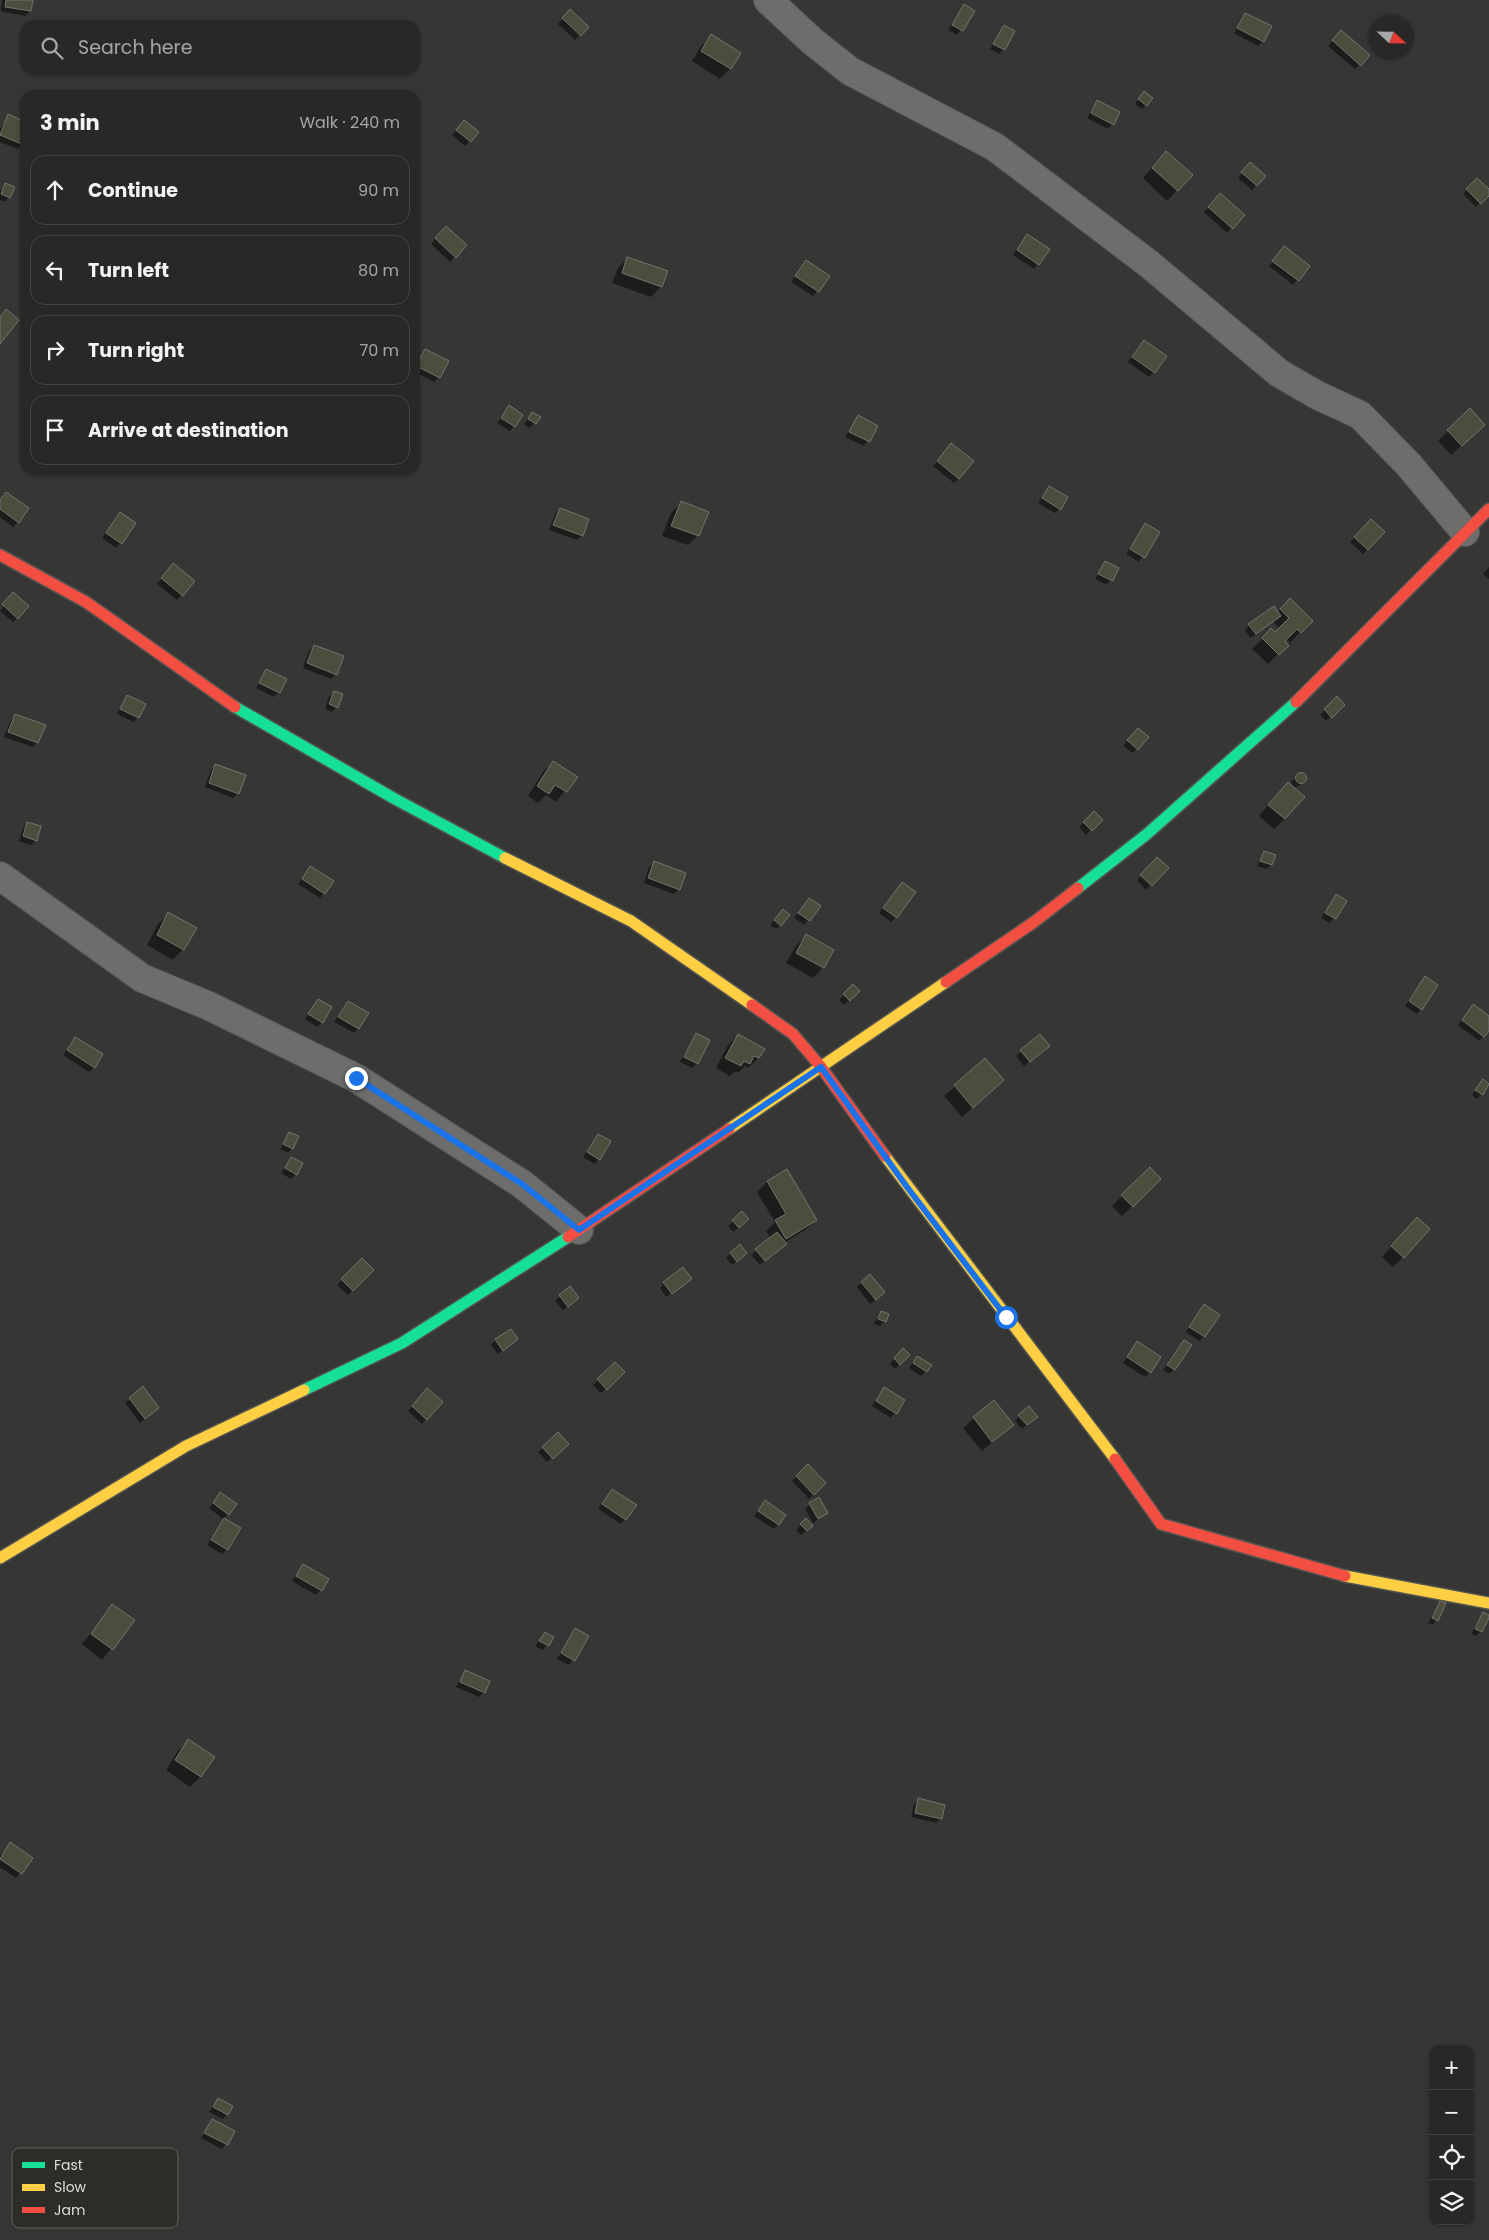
<!DOCTYPE html>
<meta charset="utf-8">
<style>
:root{--surface:#282827;--page:#343433;--text:#f1f3f6;--muted:#a5a6a7;--line:#444}
body{margin:0;font-family:Poppins,sans-serif;background:var(--page);color:var(--text)}
.controls{position:absolute;right:15px;bottom:15px;display:grid;overflow:hidden;border-radius:10px;box-shadow:0 1px 4px #0004}
.controls button{width:45px;height:45px;display:grid;place-items:center;padding:0;border:0;border-bottom:1px solid var(--line);background:var(--surface);color:var(--text);font:25px sans-serif}
.compass{position:absolute;left:1369px;top:15px;width:45px;height:45px;border-radius:50%;background:var(--surface);box-shadow:0 1px 4px #0004;rotate:112deg}
.stop{position:absolute;width:15px;height:15px;margin:-11px;border:4px solid #1a73e8;border-radius:50%;background:#fff}
.stop.end{background:#1a73e8;border-color:#fff;box-shadow:0 1px 5px #0008}
.list{margin:0;padding:0;list-style:none}
h2{display:flex;justify-content:space-between;align-items:center;height:65px;margin:0;padding:0 20px;font-size:21px}
h2 small{font-size:16px;font-weight:400;color:var(--muted)}
.list li{display:grid;grid-template-columns:32px 1fr auto;gap:15px;align-items:center;box-sizing:border-box;height:70px;margin:0 10px 10px;padding:0 10px;border:1px solid var(--line);border-radius:15px}
.list b{display:block;font-size:19px;white-space:nowrap}
.list em{font-size:16px;font-style:normal;color:var(--muted)}
.icon{flex:none;width:28px;height:28px;fill:none;stroke:currentColor;stroke-width:2;stroke-linecap:round;stroke-linejoin:round}
.map{position:relative;flex:none;width:1489px;height:2240px;overflow:hidden}
.search{position:absolute;background:var(--surface);box-shadow:0 1px 4px #0004;left:20px;top:20px;width:400px;height:55px;display:flex;align-items:center;gap:12px;box-sizing:border-box;padding:0 18px;border-radius:15px;color:var(--muted);font-size:19px}
.panel{position:absolute;background:var(--surface);box-shadow:0 1px 4px #0004;left:20px;top:90px;width:400px;height:385px;border-radius:15px}
.map>svg:first-child{display:block}
.shadow{fill:#0007}
.building{fill:#4d4d3d;stroke:#737372}
.lines{fill:none;stroke-linecap:round;stroke-linejoin:round}
.street-casing{stroke:#535351;stroke-width:30}
.fast-casing{stroke:#535351;stroke-width:14}
.slow-casing{stroke:#535351;stroke-width:14}
.jam-casing{stroke:#535351;stroke-width:14}
.street{stroke:#6d6d6b;stroke-width:28}
.fast{stroke:#16e098;stroke-width:11}
.slow{stroke:#ffcf43;stroke-width:11}
.jam{stroke:#f24e42;stroke-width:11}
.route{stroke:#1a73e8;stroke-width:6}
.key{fill:#2c2d29;stroke:#61625e;stroke-width:1}
.key-label{font-size:14px;fill:#ddddda}
</style>
<div class="map">
<svg width="1489" height="2240" viewBox="0 0 1489 2240">
<rect width="100%" height="100%" fill="#363634"/>
<g class="shadow">
<path d="M2 0H32L30 11 25 16 1 11Z"/>
<path d="M964 6 973 11 957 35 948 30Z"/>
<path d="M570 11 587 27 575 40 558 24Z"/>
<path d="M1246 14 1263 41 1258 46 1234 33Z"/>
<path d="M1004 26V49L999 54 990 49Z"/>
<path d="M712 36 740 53 730 69 720 79 692 61 701 46Z"/>
<path d="M1336 36 1360 65 1355 69 1328 46Z"/>
<path d="M1140 97 1146 105 1142 109 1135 104Z"/>
<path d="M1097 102 1113 124 1108 129 1087 118Z"/>
<path d="M9 116 25 123V139L18 149 0 142V129Z"/>
<path d="M460 126 470 141 465 146 452 135Z"/>
<path d="M1156 163 1191 175 1167 201 1143 178Z"/>
<path d="M1250 164 1256 185 1252 190 1238 178Z"/>
<path d="M1477 179 1489 191V194L1476 207 1463 194Z"/>
<path d="M6 184 9 197 5 202 0 200V191Z"/>
<path d="M1220 195 1243 215 1227 233 1204 212Z"/>
<path d="M441 232 466 245 450 262 431 244Z"/>
<path d="M1023 241 1038 264 1034 269 1013 255Z"/>
<path d="M1279 253 1308 267 1293 285 1269 266Z"/>
<path d="M628 258 661 286 651 297 612 283 618 268Z"/>
<path d="M806 262 828 277 813 296 791 282Z"/>
<path d="M1140 346 1154 372 1149 377 1128 362Z"/>
<path d="M425 351 439 377 434 382 415 372V365Z"/>
<path d="M509 407 514 426 510 431 497 423Z"/>
<path d="M1470 410 1473 435 1451 455 1438 441Z"/>
<path d="M532 414 539 418 530 428 524 424Z"/>
<path d="M858 417 877 426 864 446 845 437Z"/>
<path d="M947 450 959 478 954 483 933 466Z"/>
<path d="M1049 487 1060 509 1055 513 1038 503Z"/>
<path d="M6 494 18 522 13 527 0 517V500Z"/>
<path d="M681 503 698 535 688 545 662 536 671 513Z"/>
<path d="M560 509 588 520 582 536 577 540 549 530 555 514Z"/>
<path d="M120 514 134 524 116 548 102 538Z"/>
<path d="M1371 520 1383 532 1363 554 1350 542Z"/>
<path d="M1146 525 1159 533 1139 562 1126 554Z"/>
<path d="M1105 562 1117 569 1107 585 1095 579Z"/>
<path d="M1489 567V579L1483 574Z"/>
<path d="M168 570 193 581 177 600 157 584Z"/>
<path d="M9 598 28 606 13 622 0 611Z"/>
<path d="M1290 600 1311 621 1290 643 1286 638 1284 640 1287 646 1268 664 1252 649 1271 630 1275 634 1280 629 1273 622 1250 638 1245 630 1249 625 1277 613Z"/>
<path d="M314 647 336 674 331 679 303 668 309 651Z"/>
<path d="M266 670 279 692 274 697 256 688Z"/>
<path d="M334 692 337 707 332 712 325 709 329 697Z"/>
<path d="M127 697 138 717 134 722 117 714Z"/>
<path d="M1337 698 1343 705 1326 721 1320 715Z"/>
<path d="M15 715 37 743 33 747 4 737 11 720Z"/>
<path d="M1133 734 1137 749 1133 753 1123 746Z"/>
<path d="M553 762 576 777 556 802 546 795 538 803 528 796 543 772Z"/>
<path d="M216 765 238 793 233 798 205 787 211 770Z"/>
<path d="M1300 774H1302L1304 781 1299 786 1293 787 1291 782Z"/>
<path d="M1278 794 1285 819 1274 829 1259 816Z"/>
<path d="M1094 813 1101 820 1086 835 1079 827Z"/>
<path d="M27 823 36 840 31 845 19 841 23 828Z"/>
<path d="M1264 852 1271 865 1267 869 1257 866Z"/>
<path d="M1157 859 1167 868 1146 890 1137 880Z"/>
<path d="M654 863 679 889 674 894 644 883 649 867Z"/>
<path d="M310 867 324 893 320 898 298 884Z"/>
<path d="M898 888 896 917 891 922 879 913Z"/>
<path d="M1336 896 1345 901 1330 923 1321 918Z"/>
<path d="M809 899 819 906 804 925 794 918Z"/>
<path d="M169 914 183 949 173 960 147 945 158 924Z"/>
<path d="M779 915 781 925 776 929 770 925Z"/>
<path d="M806 936 823 967 813 978 786 963 796 946Z"/>
<path d="M1425 977 1421 1009 1417 1014 1405 1006Z"/>
<path d="M853 986 858 991 844 1005 839 1000Z"/>
<path d="M318 1000 322 1022 317 1027 305 1019Z"/>
<path d="M348 1002 358 1029 354 1033 334 1022Z"/>
<path d="M1473 1006 1489 1018V1029L1479 1041 1458 1025Z"/>
<path d="M696 1035 697 1063 692 1068 680 1062Z"/>
<path d="M738 1035 758 1058 748 1068 745 1066 738 1073 735 1071 730 1076 716 1068 728 1045Z"/>
<path d="M1040 1036 1043 1050 1024 1066 1016 1056Z"/>
<path d="M75 1038 94 1067 89 1072 63 1055Z"/>
<path d="M985 1060 992 1091 962 1117 944 1096Z"/>
<path d="M1483 1081 1489 1085 1477 1099 1472 1095Z"/>
<path d="M290 1134 292 1148 288 1153 280 1149Z"/>
<path d="M598 1135 599 1159 595 1164 583 1157Z"/>
<path d="M292 1159 296 1174 291 1179 281 1173Z"/>
<path d="M1150 1168 1160 1179 1122 1216 1112 1206Z"/>
<path d="M786 1170 816 1220 805 1230 784 1243 760 1265 751 1255 771 1239 766 1231 775 1222 757 1192 767 1182Z"/>
<path d="M742 1213 743 1224 733 1232 728 1226Z"/>
<path d="M1407 1229 1403 1257 1393 1267 1382 1257Z"/>
<path d="M731 1253 741 1258 732 1265 726 1258Z"/>
<path d="M362 1260 372 1270 348 1295 337 1285Z"/>
<path d="M870 1275 879 1297 870 1304 857 1287Z"/>
<path d="M664 1283H685L666 1297 660 1288Z"/>
<path d="M570 1288 573 1302 563 1310 555 1301Z"/>
<path d="M1204 1306V1336L1199 1341 1186 1332Z"/>
<path d="M881 1312 885 1321 880 1326 874 1324Z"/>
<path d="M517 1339 498 1354 491 1345 496 1340Z"/>
<path d="M1137 1343 1150 1372 1145 1377 1123 1363Z"/>
<path d="M1180 1346 1174 1369 1169 1374 1163 1370Z"/>
<path d="M903 1350 908 1355 895 1369 890 1364Z"/>
<path d="M917 1357 926 1371 921 1376 909 1368Z"/>
<path d="M615 1363 623 1372 601 1393 593 1385Z"/>
<path d="M884 1388 904 1400 891 1418 872 1406Z"/>
<path d="M423 1394 426 1419 422 1424 408 1411Z"/>
<path d="M130 1399 153 1412 140 1423 125 1403Z"/>
<path d="M994 1401 1012 1425 982 1451 963 1428Z"/>
<path d="M1019 1416 1031 1421 1022 1429 1015 1421Z"/>
<path d="M543 1448 562 1449 547 1462 538 1452Z"/>
<path d="M808 1466 824 1483 809 1499 792 1481Z"/>
<path d="M612 1490 635 1506 621 1524 598 1509Z"/>
<path d="M220 1494 228 1514 223 1519 209 1508Z"/>
<path d="M765 1502 779 1524 774 1529 754 1516Z"/>
<path d="M810 1504 827 1513 813 1523 805 1509Z"/>
<path d="M224 1519 227 1549 222 1554 207 1545Z"/>
<path d="M806 1520 811 1526 801 1535 796 1530Z"/>
<path d="M303 1566 321 1590 316 1595 292 1581Z"/>
<path d="M1441 1602 1437 1620 1432 1625 1428 1623Z"/>
<path d="M113 1606 133 1621 102 1660 82 1644Z"/>
<path d="M1483 1614 1481 1631 1476 1636 1471 1634Z"/>
<path d="M575 1630 587 1637 569 1665 557 1659Z"/>
<path d="M545 1633 552 1637 543 1650 535 1646Z"/>
<path d="M466 1672 484 1692 479 1697 456 1687Z"/>
<path d="M188 1741 213 1757 200 1777 190 1787 166 1770 178 1751Z"/>
<path d="M919 1800 940 1819 936 1823 911 1817 914 1804Z"/>
<path d="M10 1844 31 1858 16 1878 0 1867V1856Z"/>
<path d="M218 2100 227 2114 223 2119 209 2112Z"/>
<path d="M212 2121 234 2132 222 2149 201 2138Z"/>
</g>
<g class="building">
<path d="M6 0H33L31 11 5 7Z"/>
<path d="M964 4 975 11 963 31 952 25Z"/>
<path d="M570 9 589 27 581 36 562 18Z"/>
<path d="M1245 13 1272 26 1264 42 1237 28Z"/>
<path d="M1004 25 1015 31 1005 50 993 44Z"/>
<path d="M1341 30 1370 55 1361 66 1332 40Z"/>
<path d="M711 34 741 53 731 69 701 51Z"/>
<path d="M1144 91 1153 98 1147 106 1138 99Z"/>
<path d="M1097 100 1120 112 1114 125 1091 113Z"/>
<path d="M8 114 25 122 24 145 0 135Z"/>
<path d="M464 120 479 132 471 142 456 130Z"/>
<path d="M1166 151 1193 175 1178 191 1152 168Z"/>
<path d="M1250 162 1266 176 1257 186 1241 172Z"/>
<path d="M1477 178 1489 189V196L1481 204 1466 189Z"/>
<path d="M5 183 15 187 10 198 1 194Z"/>
<path d="M1220 193 1245 215 1233 229 1208 207Z"/>
<path d="M446 226 467 245 456 258 435 238Z"/>
<path d="M1027 234 1050 249 1039 265 1017 250Z"/>
<path d="M1284 246 1310 266 1299 281 1272 261Z"/>
<path d="M627 257 668 271 662 287 622 273Z"/>
<path d="M806 260 830 276 819 292 795 276Z"/>
<path d="M6 309 19 320 0 344V317Z"/>
<path d="M1144 340 1167 356 1155 373 1132 357Z"/>
<path d="M425 349 449 361 440 378 416 366Z"/>
<path d="M509 405 523 415 515 427 501 418Z"/>
<path d="M1470 408 1485 425 1462 446 1447 430Z"/>
<path d="M532 412 541 417 536 424 528 419Z"/>
<path d="M858 415 878 426 870 442 849 432Z"/>
<path d="M951 443 974 461 959 479 937 461Z"/>
<path d="M1049 486 1068 497 1061 510 1042 498Z"/>
<path d="M6 492 29 508 19 523 0 509V500Z"/>
<path d="M681 501 709 512 699 536 671 526Z"/>
<path d="M560 508 589 519 583 536 553 525Z"/>
<path d="M120 512 136 523 122 544 106 533Z"/>
<path d="M1371 519 1385 532 1368 550 1354 537Z"/>
<path d="M1145 523 1160 532 1145 558 1130 549Z"/>
<path d="M1105 561 1119 568 1113 581 1098 574Z"/>
<path d="M173 563 195 581 183 596 161 578Z"/>
<path d="M13 592 29 606 18 619 2 604Z"/>
<path d="M1290 598 1313 621 1301 633 1297 629 1285 641 1289 646 1279 655 1262 638 1271 628 1275 632 1289 618 1280 609Z"/>
<path d="M1274 606 1281 616 1256 634 1248 624Z"/>
<path d="M314 645 344 656 337 675 307 663Z"/>
<path d="M266 669 287 679 280 693 259 683Z"/>
<path d="M334 691 343 694 338 708 329 704Z"/>
<path d="M127 695 146 704 139 718 120 709Z"/>
<path d="M1337 696 1345 705 1332 718 1324 709Z"/>
<path d="M15 714 46 725 38 743 8 732Z"/>
<path d="M1138 728 1149 737 1138 750 1127 740Z"/>
<path d="M553 761 578 777 567 792 555 785 549 794 537 786Z"/>
<path d="M215 764 246 775 239 794 209 783Z"/>
<circle cx="1301" cy="778" r="5.5"/>
<path d="M1288 782 1305 797 1285 819 1268 805Z"/>
<path d="M1094 811 1103 820 1092 831 1083 822Z"/>
<path d="M27 822 41 826 37 841 23 836Z"/>
<path d="M1264 851 1276 855 1272 865 1260 861Z"/>
<path d="M1157 857 1169 868 1152 886 1140 875Z"/>
<path d="M654 861 686 873 680 890 648 878Z"/>
<path d="M310 866 334 881 325 894 302 879Z"/>
<path d="M902 882 916 892 897 918 883 908Z"/>
<path d="M1336 894 1347 901 1336 919 1325 913Z"/>
<path d="M809 898 821 906 810 921 798 913Z"/>
<path d="M783 909 790 915 781 926 774 920Z"/>
<path d="M168 912 197 928 184 950 157 935Z"/>
<path d="M806 934 834 950 824 968 796 953Z"/>
<path d="M1425 976 1438 985 1422 1010 1409 1001Z"/>
<path d="M853 984 860 991 850 1001 843 994Z"/>
<path d="M318 999 332 1007 323 1023 308 1014Z"/>
<path d="M348 1001 369 1013 359 1029 338 1017Z"/>
<path d="M1473 1004 1489 1016V1031L1484 1037 1462 1020Z"/>
<path d="M696 1033 710 1040 698 1064 684 1057Z"/>
<path d="M738 1034 765 1049 759 1058 754 1056 750 1064 744 1061 741 1066 725 1058Z"/>
<path d="M1040 1034 1050 1046 1030 1062 1020 1050Z"/>
<path d="M75 1037 103 1054 95 1068 67 1050Z"/>
<path d="M985 1058 1004 1080 973 1108 954 1085Z"/>
<path d="M1483 1079 1489 1084 1483 1095 1475 1090Z"/>
<path d="M289 1132 299 1136 293 1149 283 1144Z"/>
<path d="M598 1134 611 1141 600 1160 587 1152Z"/>
<path d="M291 1157 303 1163 297 1175 285 1168Z"/>
<path d="M1150 1167 1161 1179 1133 1207 1121 1195Z"/>
<path d="M787 1169 817 1220 786 1239 775 1220 786 1214 767 1181Z"/>
<path d="M742 1211 749 1219 739 1228 732 1220Z"/>
<path d="M1417 1217 1430 1229 1404 1258 1391 1246Z"/>
<path d="M777 1232 787 1244 765 1261 755 1249Z"/>
<path d="M740 1244 747 1253 737 1262 730 1253Z"/>
<path d="M362 1258 374 1270 353 1291 341 1279Z"/>
<path d="M683 1267 692 1279 672 1294 663 1282Z"/>
<path d="M870 1274 885 1292 876 1300 861 1282Z"/>
<path d="M570 1286 579 1298 568 1307 559 1295Z"/>
<path d="M1204 1304 1220 1315 1205 1337 1189 1327Z"/>
<path d="M881 1311 889 1314 886 1322 878 1319Z"/>
<path d="M511 1329 518 1339 503 1351 495 1339Z"/>
<path d="M1184 1340 1192 1345 1175 1370 1167 1365Z"/>
<path d="M1137 1341 1161 1357 1151 1373 1127 1357Z"/>
<path d="M903 1348 910 1355 900 1365 894 1358Z"/>
<path d="M917 1356 932 1365 927 1372 913 1363Z"/>
<path d="M615 1362 625 1372 607 1390 597 1379Z"/>
<path d="M143 1386 159 1408 145 1419 129 1398Z"/>
<path d="M884 1387 905 1400 897 1414 876 1401Z"/>
<path d="M427 1388 443 1402 427 1420 412 1406Z"/>
<path d="M994 1400 1014 1425 992 1442 973 1417Z"/>
<path d="M1029 1406 1038 1417 1027 1425 1018 1415Z"/>
<path d="M558 1432 569 1444 553 1459 542 1447Z"/>
<path d="M808 1464 826 1483 814 1495 796 1476Z"/>
<path d="M612 1489 637 1505 626 1520 602 1504Z"/>
<path d="M220 1492 237 1504 229 1515 213 1503Z"/>
<path d="M819 1497 828 1513 818 1519 809 1503Z"/>
<path d="M765 1500 786 1515 779 1525 758 1511Z"/>
<path d="M224 1518 241 1528 228 1550 211 1540Z"/>
<path d="M806 1518 813 1526 807 1531 800 1524Z"/>
<path d="M303 1564 329 1579 322 1591 296 1576Z"/>
<path d="M1440 1601 1446 1603 1438 1621 1432 1618Z"/>
<path d="M112 1604 135 1620 113 1650 91 1634Z"/>
<path d="M1483 1612 1489 1615V1618L1482 1632 1475 1629Z"/>
<path d="M575 1628 589 1636 575 1661 561 1653Z"/>
<path d="M545 1632 554 1637 549 1646 539 1641Z"/>
<path d="M465 1670 490 1681 485 1693 460 1682Z"/>
<path d="M188 1739 215 1757 201 1777 175 1760Z"/>
<path d="M918 1798 945 1805 942 1819 915 1813Z"/>
<path d="M10 1842 33 1858 22 1874 0 1859Z"/>
<path d="M218 2098 233 2106 228 2115 213 2107Z"/>
<path d="M212 2119 235 2131 228 2145 204 2133Z"/>
</g>
<g class="lines">
<g class="street-casing">
<g id="street">
<path d="M768 0 812 41 850 71 995 147 1149 264 1279 373 1317 395 1360 415 1408 464 1465 532"/>
<path d="M0 876 142 978 209 1006 356 1078 522 1184 579 1230"/>
</g>
</g>
<g class="fast-casing">
<g id="fast">
<path d="M235 707 395 799 505 858"/>
<path d="M1078 888 1147 834 1296 702"/>
<path d="M304 1390 402 1343 568 1237"/>
</g>
</g>
<g class="slow-casing">
<g id="slow">
<path d="M505 858 631 921 752 1005"/>
<path d="M729 1129 946 982"/>
<path d="M885 1156 1115 1459"/>
<path d="M0 1558 186 1446 304 1390"/>
<path d="M1345 1576 1489 1603"/>
</g>
</g>
<g class="jam-casing">
<g id="jam">
<path d="M0 555 86 602 235 707"/>
<path d="M1296 702 1489 509"/>
<path d="M946 982 1034 922 1078 888"/>
<path d="M752 1005 793 1034 821 1067 885 1156"/>
<path d="M568 1237 729 1129"/>
<path d="M1115 1459 1161 1524 1345 1576"/>
</g>
</g>
<use href="#street" class="street"/>
<use href="#fast" class="fast"/>
<use href="#slow" class="slow"/>
<use href="#jam" class="jam"/>
</g>
<g class="lines">
<path class="route" d="M356 1078 522 1184 579 1230 821 1067 907 1187 1006 1317"/>
</g>
<rect x="12" y="2148" width="166" height="80" rx="8" class="key"/>
<rect x="22" y="2162" width="23" height="6" fill="#16e098"/>
<rect x="22" y="2184" width="23" height="7" fill="#ffcf43"/>
<rect x="22" y="2207" width="23" height="6" fill="#f24e42"/>
<g class="key-label">
<text x="54" y="2170">Fast</text>
<text x="54" y="2192">Slow</text>
<text x="54" y="2215">Jam</text>
</g>
</svg>
<div class="controls">
<button>+</button>
<button>−</button>
<button><svg class="icon" aria-label="locate" viewBox="0 0 24 24"><circle cx="12" cy="12" r="6"/><path d="M12 2v4M12 18v4M2 12h4M18 12h4"/></svg></button>
<button><svg class="icon" aria-label="layers" viewBox="0 0 24 24"><path d="M12 4l9 5-9 5-9-5zM3 14l9 5 9-5"/></svg></button>
</div>
<svg class="compass" viewBox="-18 -18 36 36"><path d="M0-13l5 13h-10z" fill="#e53935"/><path d="M0 13l5-13h-10z" fill="#a5a6a7"/></svg>
<div class="stop" style="left:1006px;top:1317px"></div>
<div class="stop end" style="left:356px;top:1078px"></div>
<div class="search"><svg class="icon" aria-label="search" viewBox="0 0 24 24"><circle cx="10" cy="10" r="6"/><path d="M15 15l6 6"/></svg>Search here</div>
<section class="panel">
<h2>3 min<small>Walk · 240 m</small></h2>
<ul class="list">
<li><svg class="icon" aria-label="ahead" viewBox="0 0 24 24"><path d="M12 20V5M6 11l6-6 6 6"/></svg><div><b>Continue</b></div><em>90 m</em></li>
<li><svg class="icon" aria-label="left" viewBox="0 0 24 24"><path d="M17 20v-9H6M10 6l-5 5 5 5"/></svg><div><b>Turn left</b></div><em>80 m</em></li>
<li><svg class="icon" aria-label="right" viewBox="0 0 24 24"><path d="M7 20v-9h11M14 6l5 5-5 5"/></svg><div><b>Turn right</b></div><em>70 m</em></li>
<li><svg class="icon" aria-label="arrive" viewBox="0 0 24 24"><path d="M6 21V4h12l-3 4 3 4H6"/></svg><div><b>Arrive at destination</b></div></li>
</ul>
</section>
</div>
